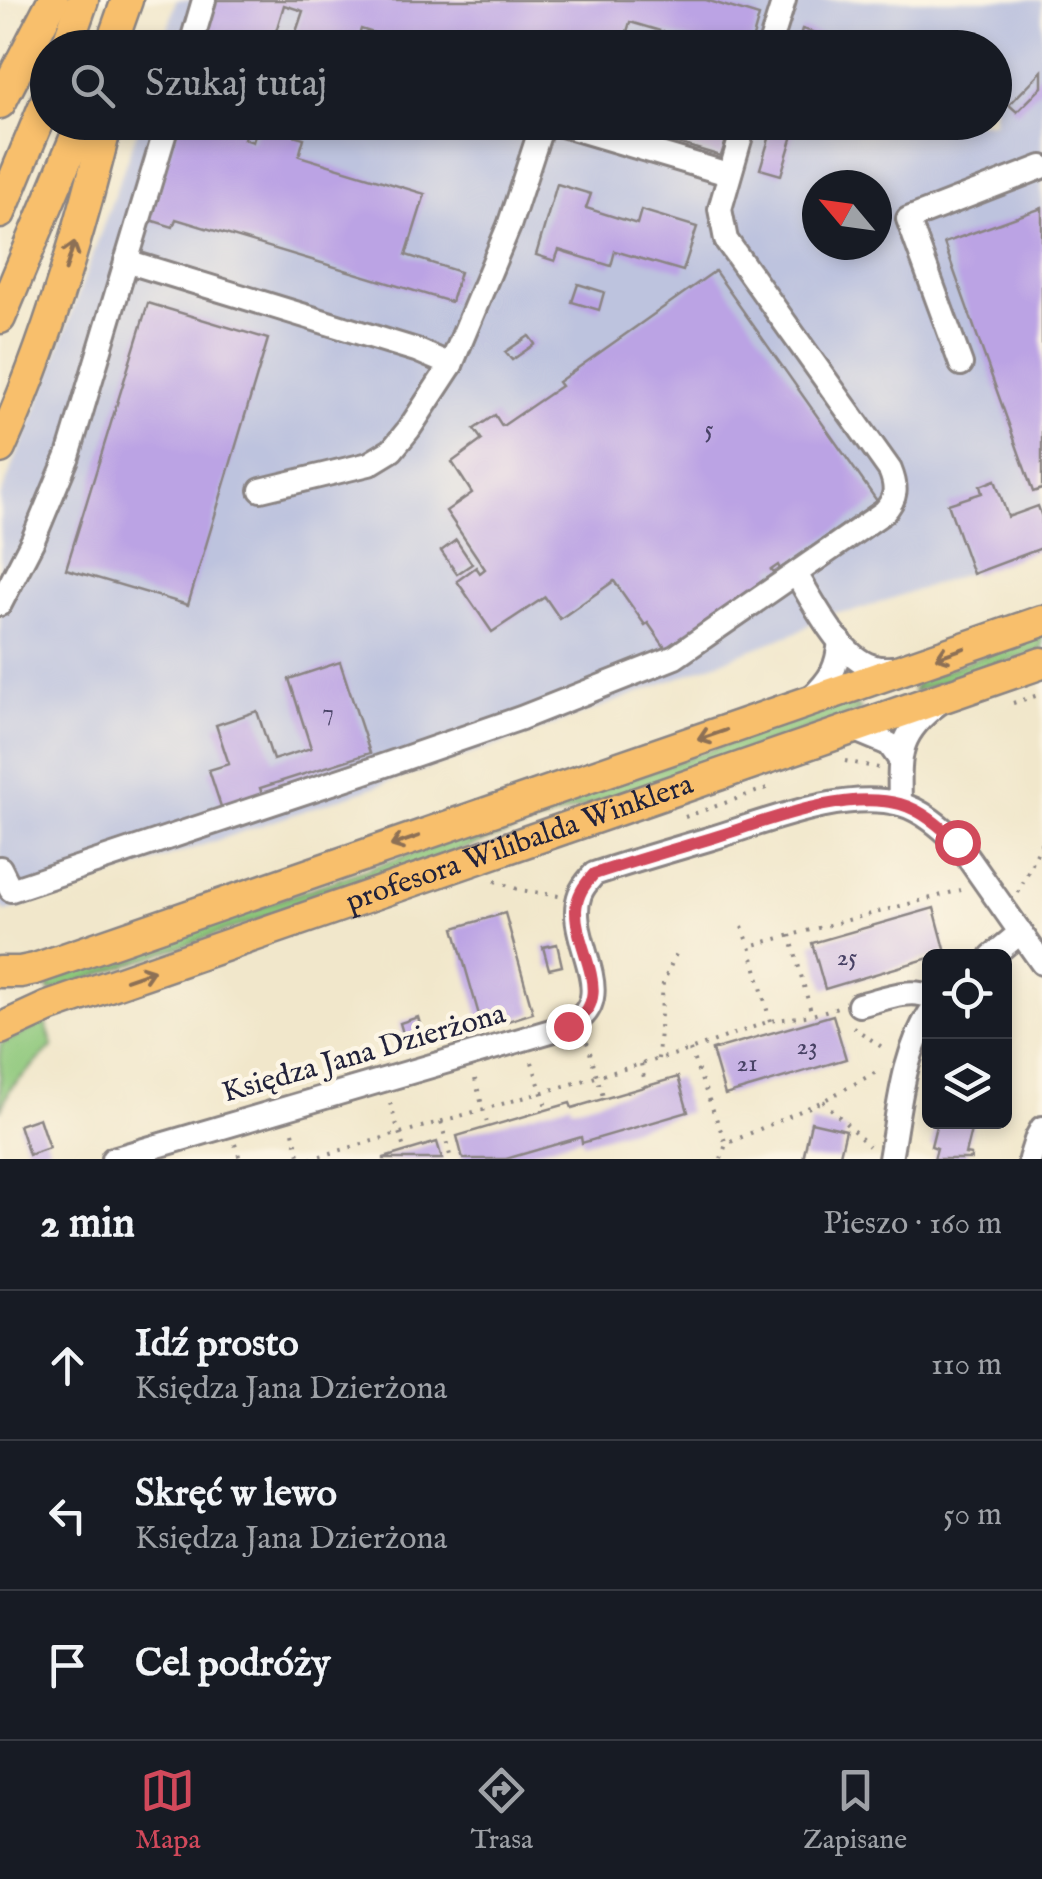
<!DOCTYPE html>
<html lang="pl">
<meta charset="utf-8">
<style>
:root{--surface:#171b24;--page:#242831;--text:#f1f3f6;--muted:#9ea1a6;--line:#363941;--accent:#d1495b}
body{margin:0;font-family:"IM FELL English",serif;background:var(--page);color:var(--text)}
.controls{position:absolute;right:30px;bottom:30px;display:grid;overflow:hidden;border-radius:15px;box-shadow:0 5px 15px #0003}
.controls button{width:90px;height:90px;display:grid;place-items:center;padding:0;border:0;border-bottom:2px solid var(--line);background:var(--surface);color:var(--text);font:50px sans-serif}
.compass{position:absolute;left:802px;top:170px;width:90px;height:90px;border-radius:50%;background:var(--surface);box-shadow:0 5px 15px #0003;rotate:299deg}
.stop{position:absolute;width:30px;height:30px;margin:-22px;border:8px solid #d1495b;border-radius:50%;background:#fff}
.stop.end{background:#d1495b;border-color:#fff;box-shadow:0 2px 10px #0008}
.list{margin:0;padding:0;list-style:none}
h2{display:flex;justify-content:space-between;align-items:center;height:130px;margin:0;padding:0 40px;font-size:42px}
h2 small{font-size:32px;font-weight:400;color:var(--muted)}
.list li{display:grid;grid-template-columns:65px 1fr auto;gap:30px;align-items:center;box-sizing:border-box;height:150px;padding:0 40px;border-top:2px solid var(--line)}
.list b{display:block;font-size:38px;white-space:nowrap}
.list p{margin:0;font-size:32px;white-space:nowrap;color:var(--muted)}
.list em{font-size:32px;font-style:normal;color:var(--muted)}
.icon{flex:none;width:55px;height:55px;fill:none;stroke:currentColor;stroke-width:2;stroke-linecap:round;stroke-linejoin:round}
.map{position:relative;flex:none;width:1042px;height:1159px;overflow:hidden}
.search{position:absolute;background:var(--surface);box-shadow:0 5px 15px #0003;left:30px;right:30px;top:30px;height:110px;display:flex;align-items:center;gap:25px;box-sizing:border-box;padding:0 35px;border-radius:55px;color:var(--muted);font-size:38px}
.sheet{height:580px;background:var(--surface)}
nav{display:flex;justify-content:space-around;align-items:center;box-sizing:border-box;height:140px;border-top:2px solid var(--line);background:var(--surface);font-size:28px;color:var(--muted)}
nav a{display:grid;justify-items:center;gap:5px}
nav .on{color:var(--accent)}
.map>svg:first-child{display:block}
.industrial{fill:#bdc3de;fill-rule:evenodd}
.green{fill:#8ec87c;stroke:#58755c;stroke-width:2.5}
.building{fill:#bba3e4}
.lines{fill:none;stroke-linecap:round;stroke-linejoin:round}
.minor-casing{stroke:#8a8483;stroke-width:28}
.major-casing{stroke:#8a8483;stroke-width:35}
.path{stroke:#8a8483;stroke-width:4;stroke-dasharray:2.5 8;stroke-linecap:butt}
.minor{stroke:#fff;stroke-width:22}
.major{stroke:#f8bf6c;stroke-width:30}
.oneway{stroke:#8d7054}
.route{stroke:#d1495b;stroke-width:12}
.labels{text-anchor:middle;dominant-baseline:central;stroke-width:9;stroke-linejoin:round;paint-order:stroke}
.number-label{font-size:25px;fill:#484265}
.street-label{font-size:30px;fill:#22223b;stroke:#fcf5e5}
</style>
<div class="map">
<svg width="1042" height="1159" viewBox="0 0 1042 1159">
<rect width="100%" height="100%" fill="#fcf5e5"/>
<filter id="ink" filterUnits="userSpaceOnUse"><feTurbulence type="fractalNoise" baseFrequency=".01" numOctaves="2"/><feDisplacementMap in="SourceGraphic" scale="20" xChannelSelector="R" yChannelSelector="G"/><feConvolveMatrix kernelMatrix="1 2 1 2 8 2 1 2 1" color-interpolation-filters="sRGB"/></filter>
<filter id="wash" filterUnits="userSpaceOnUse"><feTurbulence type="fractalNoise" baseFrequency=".0048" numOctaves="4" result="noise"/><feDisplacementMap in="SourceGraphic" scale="40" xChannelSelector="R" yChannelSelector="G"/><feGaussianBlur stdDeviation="2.25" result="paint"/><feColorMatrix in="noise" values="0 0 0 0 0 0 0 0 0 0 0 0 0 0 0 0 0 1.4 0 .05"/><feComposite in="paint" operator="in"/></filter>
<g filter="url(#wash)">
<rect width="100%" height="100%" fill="#f1e7cb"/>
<path class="industrial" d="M176 0H1042V548L852 612H836L812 622 800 631 530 734 5 912 0 902V497L43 393 140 123 994 122V48L163 47ZM817 185H877V245H817Z"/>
<g class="green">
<path d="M1042 634V650L913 692 915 685 926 677Z"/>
<path d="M850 705 858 706 861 711 50 992 46 981 836 706Z"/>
<path d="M45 1022 53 1046 10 1089 0 1111V1044Z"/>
</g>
<g id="blocks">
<g class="building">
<path d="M216 0H706L759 16 750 48H718L630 22 622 48H423L361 29 355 48H349L296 32 303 11 284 5 271 48H201Z"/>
<path d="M802 29 823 35 819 48H796Z"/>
<path d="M1042 71V87L1017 112 1009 105Z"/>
<path d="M179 122H249L244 139 253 142 258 125 304 138 299 156 425 194 406 255 460 272 451 302 176 219 173 227 150 220Z"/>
<path d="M680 122H732L721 156 674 142Z"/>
<path d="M774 122H797L781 175 760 169Z"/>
<path d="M557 184 591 194 586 208 637 224 641 210 697 227 683 271 615 251 611 266 559 250 555 261 536 255Z"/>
<path d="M1042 208V489L1033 492 944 243Z"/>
<path d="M715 271 877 501 780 569 778 565 771 570 774 573 666 649 648 623 645 625 614 581 560 619 545 597 492 632 457 581 476 567 480 573 485 569 446 511 472 493 452 462 482 440 474 429 495 415 502 426 504 425 561 386 558 382Z"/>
<path d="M578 284 604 292 599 310 572 302Z"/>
<path d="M148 303 268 339 188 605 66 569Z"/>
<path d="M529 336 535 344 512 360 505 352Z"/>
<path d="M995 480 1008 517 1038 506 1042 517V548L973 574 948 504 982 493 980 486Z"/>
<path d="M456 540 472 564 457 574 441 551Z"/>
<path d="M340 662 370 753 260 788 265 803 224 816 209 770 229 764 216 725 257 711 273 760 311 748 289 679Z"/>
<path d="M934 908 946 953 825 989 812 943Z"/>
<path d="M505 913 533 1013 483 1029 454 928Z"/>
<path d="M557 944 562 966 549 969 543 947Z"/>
<path d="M833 1015 846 1059 725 1095 712 1050Z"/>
<path d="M418 1017 424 1038 406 1044 400 1023Z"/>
<path d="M678 1077 688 1112 582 1143 581 1137 506 1159H463L457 1136 570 1103 572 1108Z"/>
<path d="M39 1118 49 1148 29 1155 19 1125Z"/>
<path d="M811 1122 846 1130 839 1159H803Z"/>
<path d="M937 1122H973L965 1154 971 1155V1159H934L937 1148 931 1146Z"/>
<path d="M437 1142 442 1159H384V1158Z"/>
</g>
</g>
</g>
<g filter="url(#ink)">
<use href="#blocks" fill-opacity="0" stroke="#8a8483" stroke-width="2.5"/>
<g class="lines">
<g class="minor-casing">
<g id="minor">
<path d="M190 48 204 0"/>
<path d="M769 48 784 0"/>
<path d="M552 122 728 174"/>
<path d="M126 261 416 350 451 365"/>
<path d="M961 364 908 219 1042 167"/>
<path d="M261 490 369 464 392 450 409 429 451 365 509 226 543 122"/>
<path d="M796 574C813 601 840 657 872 666 879 669 888 668 896 668"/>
<path d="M0 604 33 540 68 456 168 122"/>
<path d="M811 698C831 679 837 669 840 641"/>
<path d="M853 729 889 744 899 758"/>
<path d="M900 804C899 755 897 734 939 703"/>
<path d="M0 868 11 890 362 773 521 718 675 657 884 512C897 498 897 487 890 470L726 240 720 209 745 122"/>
<path d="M992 956 1021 932"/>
<path d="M859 1005C881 1000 909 987 930 997"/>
<path d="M113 1159 568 1026C625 998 563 939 580 894 583 886 588 881 594 874 633 861 672 850 712 838 765 822 845 789 900 804 922 810 941 827 957 842L1042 963"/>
<path d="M890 1159C899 1110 902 1056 930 1013"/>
<path d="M1030 1159 1037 1137 1042 1128"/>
</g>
</g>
<g class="major-casing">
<g id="major">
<path d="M66 48 83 0"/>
<path d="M110 48 127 0"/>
<path d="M0 103 53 0"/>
<path d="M0 213 48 97"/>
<path d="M0 318 82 122"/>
<path d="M0 448C47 344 80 232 107 122"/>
<path d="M0 972H20L35 969 1042 621"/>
<path id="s1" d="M0 1029 48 1007 1042 663"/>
</g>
</g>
<g class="path">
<path d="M1013 703 1042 694"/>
<path d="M845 761 879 768"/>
<path d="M685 817 770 787"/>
<path d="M495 881 520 890 559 896"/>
<path d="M1018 893 1042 843"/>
<path d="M742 927 750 946"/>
<path d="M790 935 812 1015"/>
<path d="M770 1021 750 946 961 890"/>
<path d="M853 1027 886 1050"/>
<path d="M587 1042 604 1100"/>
<path d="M690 1050 726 1144"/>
<path d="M658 1059 663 983 679 947"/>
<path d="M532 1062 547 1110"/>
<path d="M641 1064 646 1087"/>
<path d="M475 1079 488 1127"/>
<path d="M823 1101 869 1146"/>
<path d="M390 1103 405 1152"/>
<path d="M441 1122 451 1159"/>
<path d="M293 1132 300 1159"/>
<path d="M235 1144 240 1159"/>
<path d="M310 1159 690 1050 770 1021 812 1015 838 1007"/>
<path d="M721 1159 726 1144 823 1101 882 1069"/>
</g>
<use href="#minor" class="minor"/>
<use href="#major" class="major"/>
</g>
<defs><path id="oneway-shaft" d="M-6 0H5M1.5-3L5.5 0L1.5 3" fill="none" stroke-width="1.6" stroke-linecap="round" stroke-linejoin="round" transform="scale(2.5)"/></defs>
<g class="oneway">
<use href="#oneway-shaft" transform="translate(70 256) rotate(-73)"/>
<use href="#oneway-shaft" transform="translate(950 653) rotate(161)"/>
<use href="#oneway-shaft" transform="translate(712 735) rotate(161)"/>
<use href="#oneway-shaft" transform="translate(405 841) rotate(161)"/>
<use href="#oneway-shaft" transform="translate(140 975) rotate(-19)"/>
</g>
</g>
<g class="lines" filter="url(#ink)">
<path class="route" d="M568 1026C619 1000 575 952 576 910 577 895 584 885 594 874 633 861 672 850 712 838 764 822 845 789 900 804 922 810 941 827 957 842"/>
</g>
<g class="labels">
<g class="number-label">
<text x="709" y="430">5</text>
<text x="328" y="713">7</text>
<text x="847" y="958">25</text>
<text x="807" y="1047">23</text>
<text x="747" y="1064">21</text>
</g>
<g class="street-label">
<text stroke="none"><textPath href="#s1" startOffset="552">profesora Wilibalda Winklera</textPath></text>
<text transform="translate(364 1054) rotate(-16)">Księdza Jana Dzierżona</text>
</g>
</g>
</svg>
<div class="controls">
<button><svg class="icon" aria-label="locate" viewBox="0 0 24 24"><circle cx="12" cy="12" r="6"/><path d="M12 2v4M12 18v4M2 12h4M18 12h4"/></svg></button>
<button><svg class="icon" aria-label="layers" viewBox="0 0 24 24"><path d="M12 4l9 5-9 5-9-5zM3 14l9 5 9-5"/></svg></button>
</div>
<svg class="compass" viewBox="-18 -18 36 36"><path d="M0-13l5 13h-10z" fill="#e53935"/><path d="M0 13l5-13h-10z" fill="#9ea1a6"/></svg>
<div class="stop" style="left:957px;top:842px"></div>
<div class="stop end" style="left:568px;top:1026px"></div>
<div class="search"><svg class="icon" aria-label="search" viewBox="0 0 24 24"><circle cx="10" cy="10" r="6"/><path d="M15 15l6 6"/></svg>Szukaj tutaj</div>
</div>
<section class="sheet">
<h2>2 min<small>Pieszo · 160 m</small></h2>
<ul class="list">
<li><svg class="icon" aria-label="ahead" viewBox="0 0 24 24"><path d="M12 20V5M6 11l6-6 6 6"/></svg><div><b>Idź prosto</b><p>Księdza Jana Dzierżona</p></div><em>110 m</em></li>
<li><svg class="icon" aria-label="left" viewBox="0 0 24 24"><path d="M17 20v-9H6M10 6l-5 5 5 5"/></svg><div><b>Skręć w lewo</b><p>Księdza Jana Dzierżona</p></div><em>50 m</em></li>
<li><svg class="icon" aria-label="arrive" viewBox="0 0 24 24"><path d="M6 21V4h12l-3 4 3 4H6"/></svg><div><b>Cel podróży</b></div></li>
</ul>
</section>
<nav>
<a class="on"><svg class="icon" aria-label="map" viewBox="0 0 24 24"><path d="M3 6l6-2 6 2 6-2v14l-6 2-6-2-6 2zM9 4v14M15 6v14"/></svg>Mapa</a>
<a><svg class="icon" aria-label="directions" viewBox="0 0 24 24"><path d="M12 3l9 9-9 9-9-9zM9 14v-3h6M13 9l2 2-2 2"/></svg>Trasa</a>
<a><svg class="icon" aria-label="saved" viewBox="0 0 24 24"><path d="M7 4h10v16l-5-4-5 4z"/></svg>Zapisane</a>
</nav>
